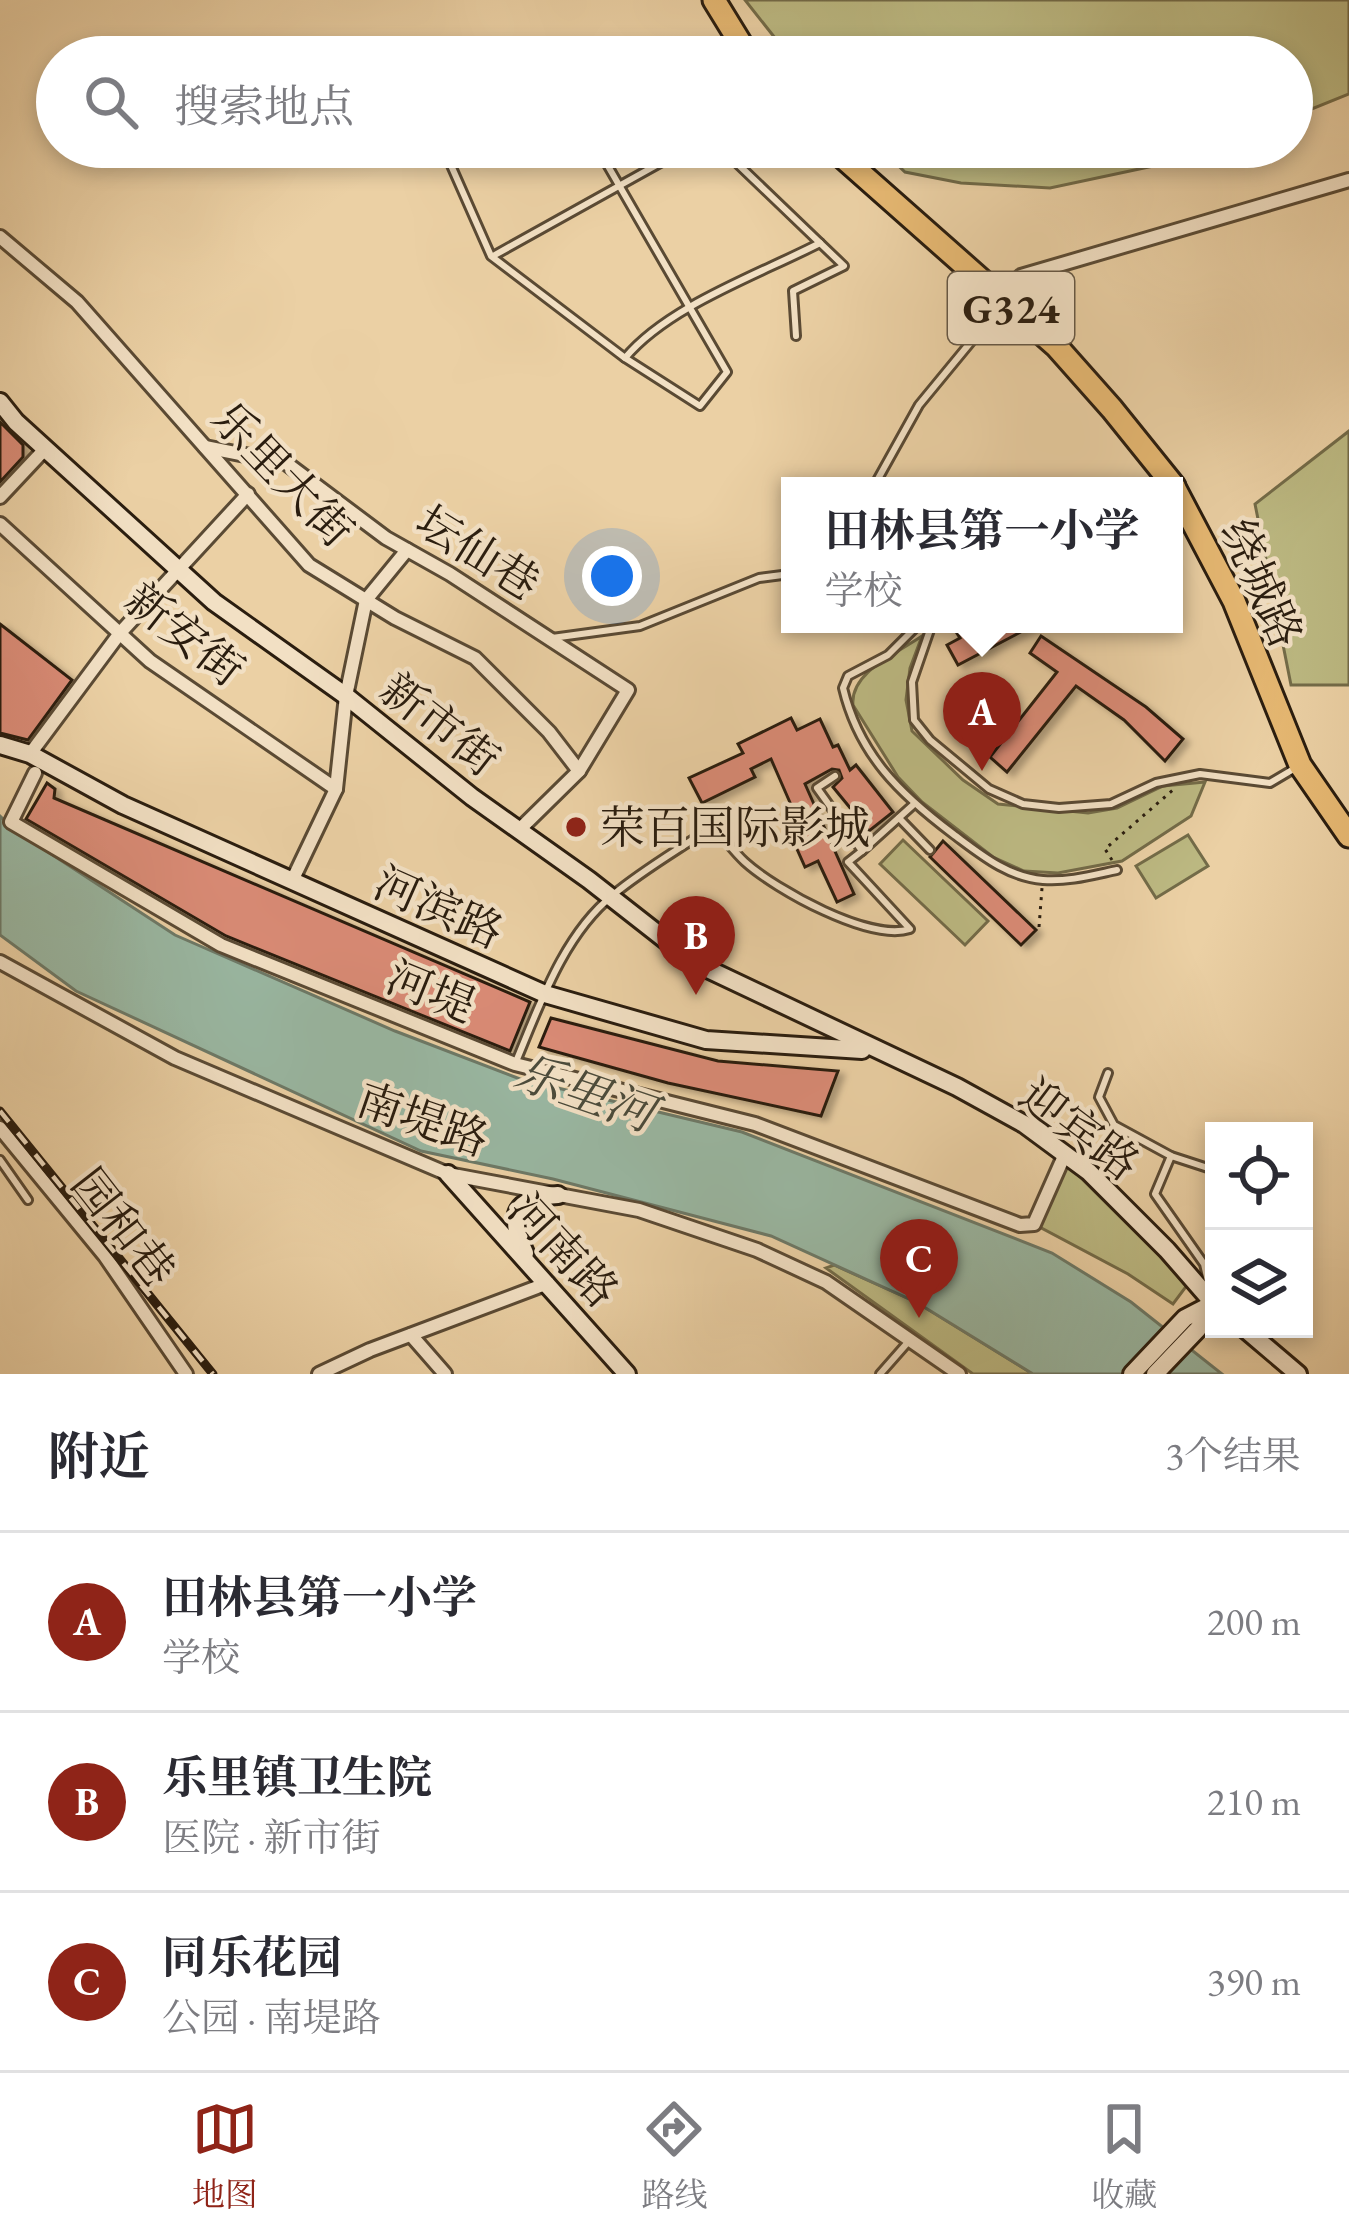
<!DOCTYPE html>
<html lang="zh">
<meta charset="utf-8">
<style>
:root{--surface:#fff;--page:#f7f7f7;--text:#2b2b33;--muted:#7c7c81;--line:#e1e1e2;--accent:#8f2418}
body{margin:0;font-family:"EB Garamond","Noto Serif SC",serif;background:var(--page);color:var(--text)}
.controls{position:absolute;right:36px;bottom:36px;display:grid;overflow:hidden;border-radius:0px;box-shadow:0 6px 18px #0003}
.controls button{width:108px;height:108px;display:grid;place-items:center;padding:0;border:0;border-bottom:3px solid var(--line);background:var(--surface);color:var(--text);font:60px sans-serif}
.you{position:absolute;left:612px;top:576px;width:42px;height:42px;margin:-30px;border:9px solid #fff;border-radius:50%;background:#1a73e8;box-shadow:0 0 0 18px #1a73e833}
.badge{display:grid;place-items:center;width:78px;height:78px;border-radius:50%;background:var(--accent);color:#fff;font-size:39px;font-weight:700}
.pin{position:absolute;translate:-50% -99px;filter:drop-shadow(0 3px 6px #0008)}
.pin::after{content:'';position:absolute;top:63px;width:42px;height:36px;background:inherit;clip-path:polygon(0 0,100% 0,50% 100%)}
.popup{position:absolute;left:781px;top:477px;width:402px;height:156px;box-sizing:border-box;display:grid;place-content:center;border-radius:0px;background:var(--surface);filter:drop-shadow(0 3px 9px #0005);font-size:39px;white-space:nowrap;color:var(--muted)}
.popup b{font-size:45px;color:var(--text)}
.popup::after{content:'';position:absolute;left:50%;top:100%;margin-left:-24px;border:24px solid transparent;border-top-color:var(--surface)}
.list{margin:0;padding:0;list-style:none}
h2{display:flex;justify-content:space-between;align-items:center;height:156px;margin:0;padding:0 48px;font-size:51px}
h2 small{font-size:39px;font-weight:400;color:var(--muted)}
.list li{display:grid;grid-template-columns:78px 1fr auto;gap:36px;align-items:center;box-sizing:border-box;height:180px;padding:0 48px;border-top:3px solid var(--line)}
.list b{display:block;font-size:45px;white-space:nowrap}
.list p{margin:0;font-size:39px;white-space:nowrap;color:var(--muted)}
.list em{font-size:39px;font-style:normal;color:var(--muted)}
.icon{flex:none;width:66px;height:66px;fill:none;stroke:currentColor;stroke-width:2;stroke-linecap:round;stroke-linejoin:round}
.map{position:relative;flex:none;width:1349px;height:1374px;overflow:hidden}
.search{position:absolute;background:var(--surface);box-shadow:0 6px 18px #0003;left:36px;right:36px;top:36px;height:132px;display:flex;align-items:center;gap:30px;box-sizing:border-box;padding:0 42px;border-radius:66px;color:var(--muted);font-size:45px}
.sheet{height:696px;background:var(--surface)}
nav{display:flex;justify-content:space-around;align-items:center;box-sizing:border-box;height:168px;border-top:3px solid var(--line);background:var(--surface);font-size:33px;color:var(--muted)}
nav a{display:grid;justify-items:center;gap:6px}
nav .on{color:var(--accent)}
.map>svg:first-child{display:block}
.green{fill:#bcb982;stroke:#736b48;stroke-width:3}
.water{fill:#99b7a2;stroke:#6d7967;stroke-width:3}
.building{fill:#da8b76;stroke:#2a1d0f;stroke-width:3;filter:url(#shadow)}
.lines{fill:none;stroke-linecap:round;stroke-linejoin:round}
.lane-casing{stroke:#5a4a34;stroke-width:12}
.street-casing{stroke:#5a4a34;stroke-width:18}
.secondary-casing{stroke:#2a1d0f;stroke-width:22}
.highway-casing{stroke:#2a1d0f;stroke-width:27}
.path{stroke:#2a1d0f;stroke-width:3;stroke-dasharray:3 6;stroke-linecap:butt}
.lane{stroke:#f2e0c4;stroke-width:6}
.street{stroke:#f2e0c4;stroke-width:12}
.secondary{stroke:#f2e0c4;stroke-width:16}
.highway{stroke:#e6b872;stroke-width:21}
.rail-casing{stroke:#2a1d0f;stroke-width:9}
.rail{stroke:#f2e0c4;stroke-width:4.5;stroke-dasharray:14;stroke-linecap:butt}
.poi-dot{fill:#8f2418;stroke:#f2e0c4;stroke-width:4.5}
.labels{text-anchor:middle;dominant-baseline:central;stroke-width:9;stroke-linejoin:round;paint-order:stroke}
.shield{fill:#f2e0c4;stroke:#665845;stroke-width:3}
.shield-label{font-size:42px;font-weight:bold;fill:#2a1d0f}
.street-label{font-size:45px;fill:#2a1d0f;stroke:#f2e0c4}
.poi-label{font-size:45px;fill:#2a1d0f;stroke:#f2e0c4;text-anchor:start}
.water-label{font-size:48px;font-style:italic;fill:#4b4b3b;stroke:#f2e0c4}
</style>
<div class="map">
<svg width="1349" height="1374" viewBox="0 0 1349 1374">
<defs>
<filter id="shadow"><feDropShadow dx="6" dy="4" stdDeviation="3" flood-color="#0004"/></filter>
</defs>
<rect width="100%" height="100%" fill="#ebd0a4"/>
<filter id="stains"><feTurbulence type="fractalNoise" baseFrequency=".00167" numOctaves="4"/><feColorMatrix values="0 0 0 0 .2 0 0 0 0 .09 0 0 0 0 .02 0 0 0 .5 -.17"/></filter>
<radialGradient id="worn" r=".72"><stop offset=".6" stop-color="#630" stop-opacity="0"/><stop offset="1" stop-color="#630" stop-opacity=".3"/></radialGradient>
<g class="green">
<path d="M745 0H1349V94L1292 117V57H790Z"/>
<path d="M879 147H1218L1191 158 1050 188 961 183 905 172Z"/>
<path d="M1349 431V685H1291L1255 504Z"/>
<path d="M922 636 910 668 906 700 912 731 963 780 998 804 1088 813 1117 808 1163 786 1205 782 1191 816 1122 861 1058 873 1024 871 993 857 922 802 898 777 853 705C850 672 896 654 922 636Z"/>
<path d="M1188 835 1208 866 1156 898 1136 866Z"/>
<path d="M903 840 988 921 965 945 880 864Z"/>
<path d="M1062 1159 1188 1284 1173 1304 1128 1274 1034 1224Z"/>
<path d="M834 1265 916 1302 1033 1374H973L826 1268Z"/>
</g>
<path class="water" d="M0 816 13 829 175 935 395 1031 520 1079 742 1132 1052 1253 1131 1302 1222 1374H1033L916 1302 771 1236 553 1179 421 1151 76 991 0 935Z"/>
<g class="building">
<path d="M0 422 23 445V457L0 482Z"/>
<path d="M0 624 72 680 28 740 0 733Z"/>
<path d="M951 624H1036L958 665 947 645 960 638Z"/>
<path d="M1041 636 1146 707 1183 739 1165 761 1124 720 1076 686 1007 772 990 757 1057 672 1030 653Z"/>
<path d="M791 718 797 730 820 719 833 747 838 745 850 770 856 765 893 812 869 831 833 787 842 778 839 770 832 769 805 784 854 894 837 902 818 861 805 867 784 820 795 814 771 759 751 769 755 777 702 803 689 778 743 753 738 744Z"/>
<path d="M47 783 55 789 54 798 530 1002 510 1051 226 936 26 819Z"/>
<path d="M943 841 1036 930 1021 945 930 857Z"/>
<path d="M551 1018 718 1061 838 1071 821 1116 668 1083 539 1047Z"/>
</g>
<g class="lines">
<g class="lane-casing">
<g id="lane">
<path d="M662 52 665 57"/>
<path d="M720 147 844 266 793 291 796 336"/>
<path d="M446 154 491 256 625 358 700 406 727 372 597 147"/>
<path d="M493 256 689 147"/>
<path d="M625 358C668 306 760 274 820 243"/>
<path d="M874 486 919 405 1003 303"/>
<path d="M919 624 888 655 848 676 843 688C859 755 900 794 953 834 980 854 1007 877 1043 880 1068 882 1093 875 1117 870"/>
<path d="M932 624 912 682 914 720 930 740 989 789 1023 804 1059 808 1111 804 1156 783 1200 774 1270 783 1297 767"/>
<path d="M552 638 640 626 759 578 790 574"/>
<path d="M899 818 930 850"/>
<path d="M862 851 913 805"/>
<path d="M515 1064C539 1007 563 935 613 895 644 869 680 849 713 826 724 838 734 852 745 862 776 890 870 942 910 929L848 862 862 851 817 788 835 776"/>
<path d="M1108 1073 1099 1097 1114 1125 1171 1156 1214 1170"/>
<path d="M1171 1156 1155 1194 1204 1264 1211 1294"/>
<path d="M0 1160 28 1200"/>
<path d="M880 1374 909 1341"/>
</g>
</g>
<g class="street-casing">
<g id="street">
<path d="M0 237 77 302 309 565 395 618 475 658 549 732 579 771 519 830"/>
<path d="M1004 302 1021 276 1349 180"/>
<path d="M205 447 286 463 386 538 450 574 628 690 579 771"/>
<path d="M0 497 45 449"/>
<path d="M0 524 150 661 336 789"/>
<path d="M30 754 120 633 248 494"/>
<path d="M35 773 11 822 221 945 515 1064 755 1124 1020 1225 1034 1224 1065 1154"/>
<path d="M292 881 336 789 346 696 366 600 407 550"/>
<path d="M0 962 175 1058 448 1174 639 1210 757 1250 826 1282 959 1374"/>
<path d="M0 1128 105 1256 186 1374"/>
<path d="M411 1335 445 1374"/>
<path d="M319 1374 370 1350 548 1283"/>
</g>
</g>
<g class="secondary-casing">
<g id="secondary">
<path d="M0 402 16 422 214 602 346 696 472 797 589 880 695 963 957 1087 1024 1124 1089 1172 1167 1250 1214 1304"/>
<path d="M0 745 30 754 123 805 545 994 706 1040 862 1050"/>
<path d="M448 1174 627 1374"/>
<path d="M525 1253C506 1213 516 1198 558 1195"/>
<path d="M1245 1329 1298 1374"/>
<path d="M1132 1374 1185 1318 1214 1303"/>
<path d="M1155 1374 1198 1329 1213 1304"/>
</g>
</g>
<g class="highway-casing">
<g id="highway">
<path d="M714 0 749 57"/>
<path d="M831 147 1057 347 1112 409 1174 486"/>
<path d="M1174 487 1234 601 1300 765 1349 836"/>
</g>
</g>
<g class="path">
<path d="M1112 860 1105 849 1174 789"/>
<path d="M1039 927 1042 888"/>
<path d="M1092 1157 1112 1154 1121 1139"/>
</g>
<use href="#lane" class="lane"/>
<use href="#street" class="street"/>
<use href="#secondary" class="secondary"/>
<use href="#highway" class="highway"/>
<g class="rail-casing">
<path id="rail" d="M0 1111 213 1374"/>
</g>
<use href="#rail" class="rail"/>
</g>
<circle class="poi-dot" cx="576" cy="827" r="12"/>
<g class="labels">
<rect class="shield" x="948" y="272" width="126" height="72" rx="9"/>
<g class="shield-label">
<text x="1011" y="308">G324</text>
</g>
<g class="street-label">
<text transform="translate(283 474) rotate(46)">乐里大街</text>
<text transform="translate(478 552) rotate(32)">坛仙巷</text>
<text transform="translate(1262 583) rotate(66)">绕城路</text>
<text transform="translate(185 634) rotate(38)">新安街</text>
<text transform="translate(440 724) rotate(38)">新市街</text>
<text transform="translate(439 907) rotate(24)">河滨路</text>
<text transform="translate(431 991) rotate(22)">河堤</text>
<text transform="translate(423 1119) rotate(19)">南堤路</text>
<text transform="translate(1080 1129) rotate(37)">迎宾路</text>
<text transform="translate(124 1227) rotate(52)">园和巷</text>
<text transform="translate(564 1250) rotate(47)">河南路</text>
</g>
<g class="poi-label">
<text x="600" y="827">荣百国际影城</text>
</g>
<g class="water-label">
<text transform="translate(585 1092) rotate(19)">乐里河</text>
</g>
</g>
<rect width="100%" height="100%" filter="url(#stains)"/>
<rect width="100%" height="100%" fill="url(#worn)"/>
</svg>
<div class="controls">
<button><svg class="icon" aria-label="locate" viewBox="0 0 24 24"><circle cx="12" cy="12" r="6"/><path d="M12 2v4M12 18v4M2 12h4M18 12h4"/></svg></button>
<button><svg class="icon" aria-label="layers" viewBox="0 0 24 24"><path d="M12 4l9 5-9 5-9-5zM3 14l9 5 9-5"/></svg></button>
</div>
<div class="you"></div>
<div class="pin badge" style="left:982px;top:771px">A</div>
<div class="popup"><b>田林县第一小学</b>学校</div>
<div class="pin badge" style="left:696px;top:995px">B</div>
<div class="pin badge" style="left:919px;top:1318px">C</div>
<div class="search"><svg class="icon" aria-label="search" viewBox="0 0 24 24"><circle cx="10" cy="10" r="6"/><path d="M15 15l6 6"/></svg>搜索地点</div>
</div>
<section class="sheet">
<h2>附近<small>3个结果</small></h2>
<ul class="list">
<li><span class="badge">A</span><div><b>田林县第一小学</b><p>学校</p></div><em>200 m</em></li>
<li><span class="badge">B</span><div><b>乐里镇卫生院</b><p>医院 · 新市街</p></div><em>210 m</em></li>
<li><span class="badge">C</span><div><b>同乐花园</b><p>公园 · 南堤路</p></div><em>390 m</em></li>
</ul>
</section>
<nav>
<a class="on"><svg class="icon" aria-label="map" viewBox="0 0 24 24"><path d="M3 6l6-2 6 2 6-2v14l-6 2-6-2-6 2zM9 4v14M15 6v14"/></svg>地图</a>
<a><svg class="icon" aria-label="directions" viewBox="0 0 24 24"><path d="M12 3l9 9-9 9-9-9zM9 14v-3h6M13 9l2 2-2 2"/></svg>路线</a>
<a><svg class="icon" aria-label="saved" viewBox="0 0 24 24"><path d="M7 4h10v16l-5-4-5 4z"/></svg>收藏</a>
</nav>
